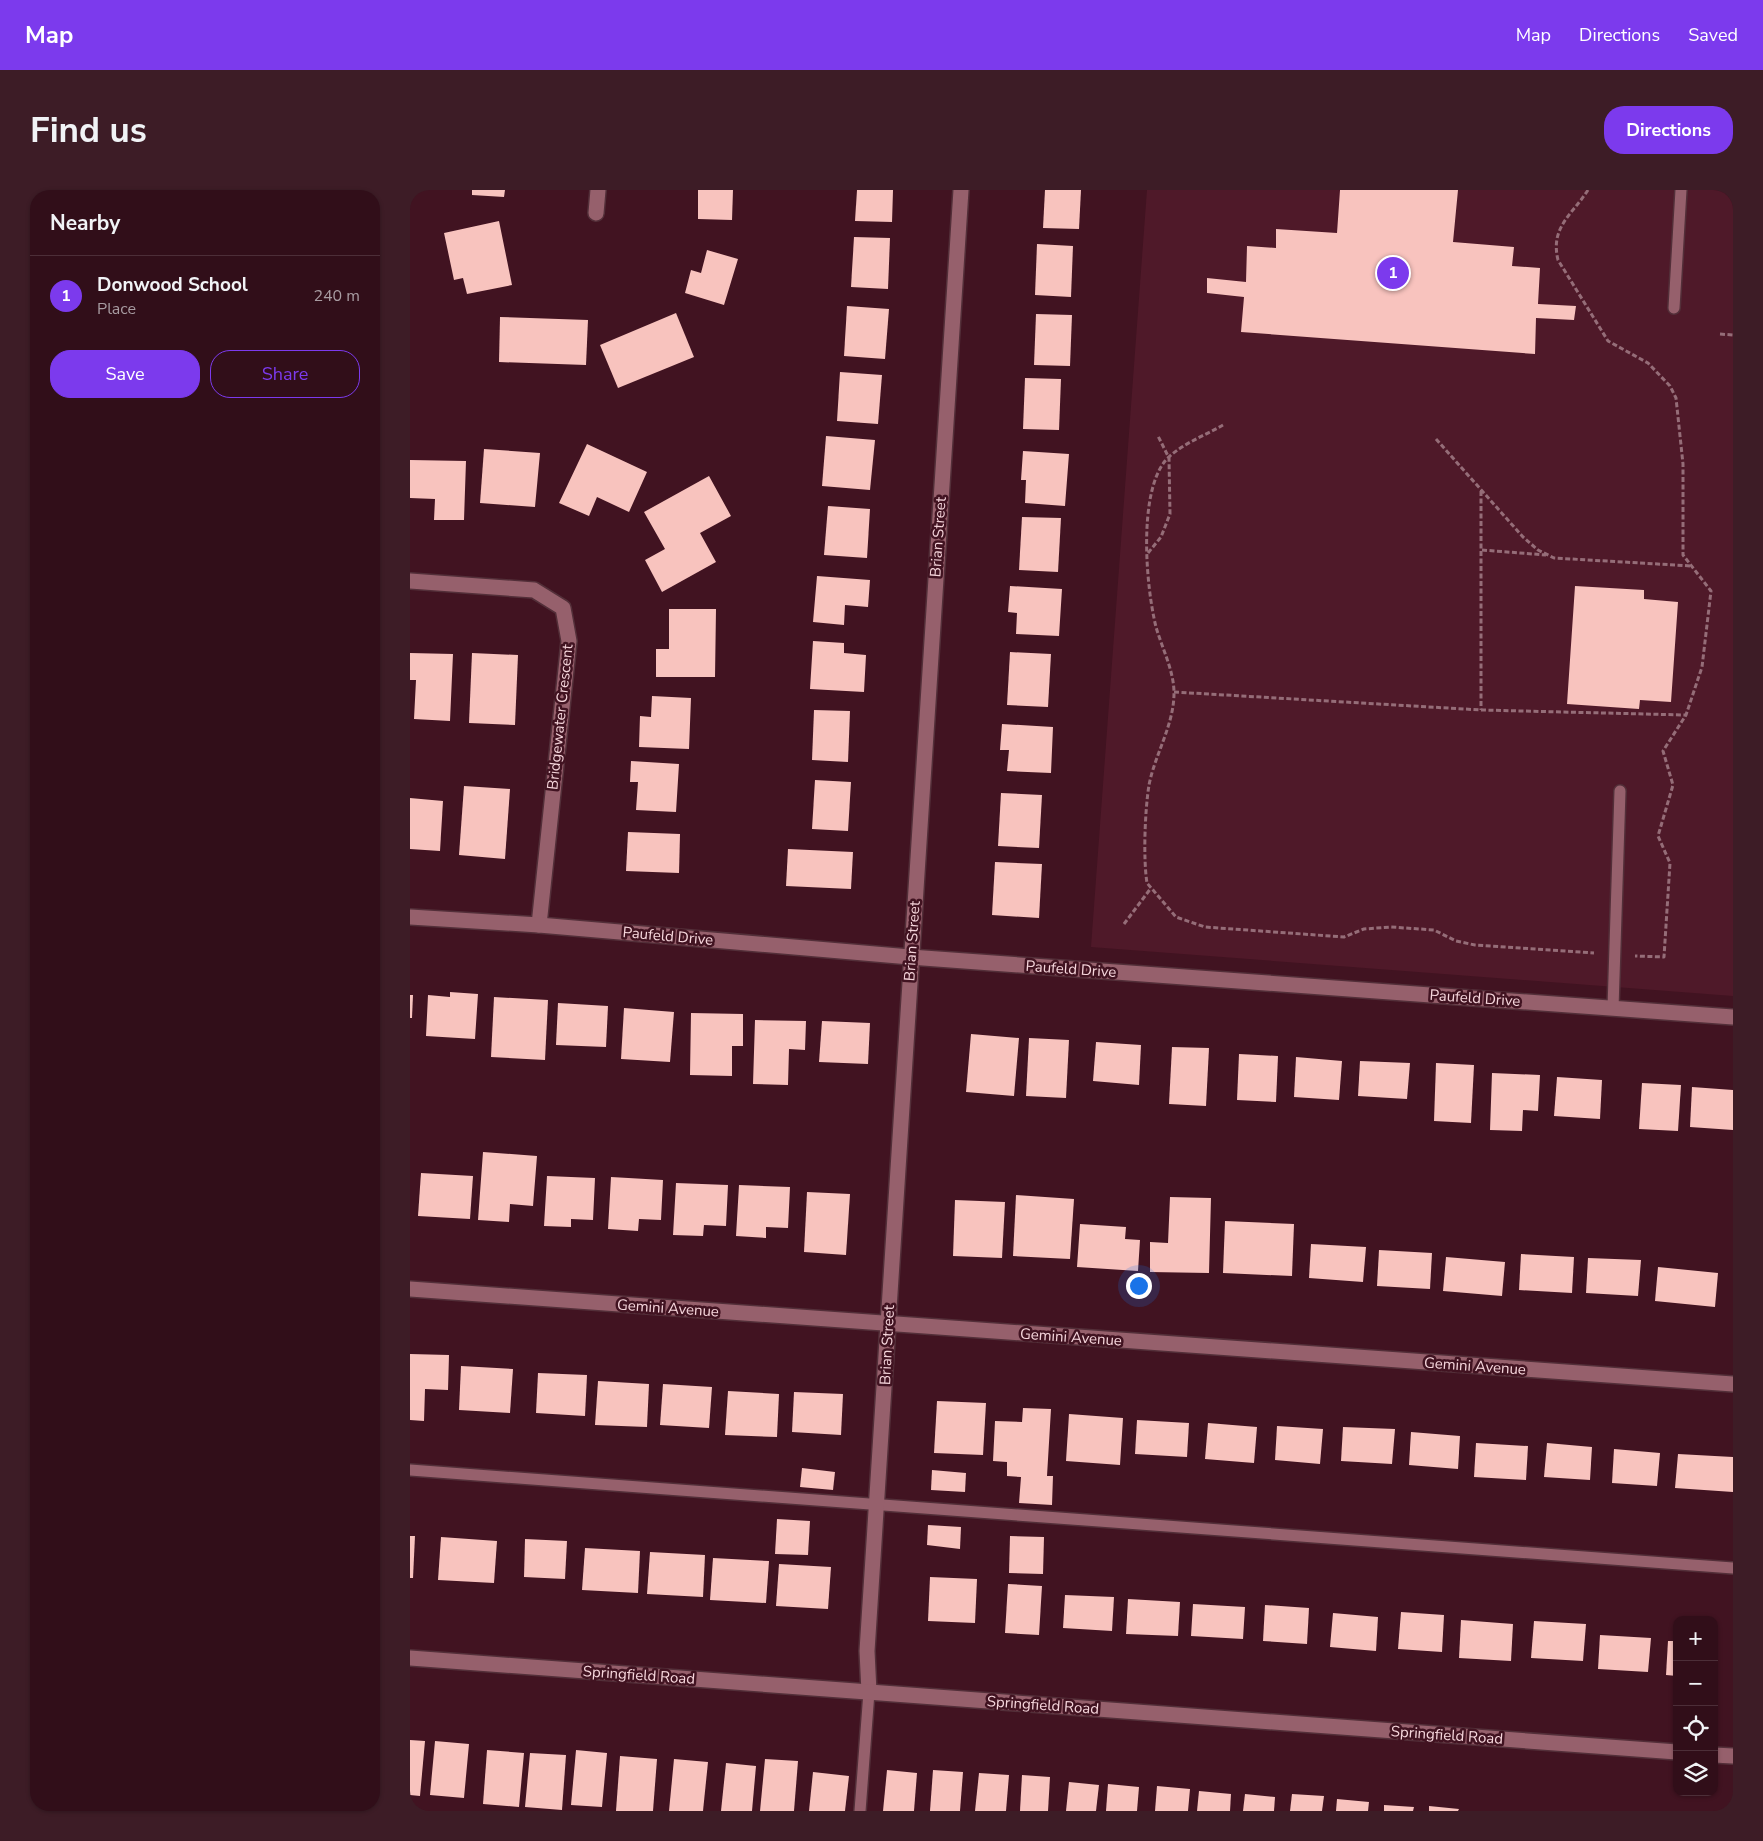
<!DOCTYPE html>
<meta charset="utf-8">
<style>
:root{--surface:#310e19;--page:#3d1c26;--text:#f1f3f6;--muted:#a89ca2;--line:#4c2e38;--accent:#7c3aed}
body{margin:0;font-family:"Nunito Sans",sans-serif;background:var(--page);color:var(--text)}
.controls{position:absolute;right:15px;bottom:15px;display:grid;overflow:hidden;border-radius:10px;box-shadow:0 1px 4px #0004}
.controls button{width:45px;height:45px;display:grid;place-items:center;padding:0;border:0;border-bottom:1px solid var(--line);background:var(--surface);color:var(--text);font:25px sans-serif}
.you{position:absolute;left:728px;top:1095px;width:18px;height:18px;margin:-12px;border:4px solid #fff;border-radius:50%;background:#1a73e8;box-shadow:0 0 0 8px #1a73e833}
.badge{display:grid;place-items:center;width:32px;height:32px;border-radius:50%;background:var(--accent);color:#fff;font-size:16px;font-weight:700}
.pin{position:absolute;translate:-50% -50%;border:2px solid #fff;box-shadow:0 1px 5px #0006}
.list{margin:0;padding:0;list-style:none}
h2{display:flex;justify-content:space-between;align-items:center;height:65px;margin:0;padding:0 20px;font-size:21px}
h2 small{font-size:16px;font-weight:400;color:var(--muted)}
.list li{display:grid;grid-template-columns:32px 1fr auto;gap:15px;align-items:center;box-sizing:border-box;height:80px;padding:0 20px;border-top:1px solid var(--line)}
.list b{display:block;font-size:19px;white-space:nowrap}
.list p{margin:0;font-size:16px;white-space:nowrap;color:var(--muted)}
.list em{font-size:16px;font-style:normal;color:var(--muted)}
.actions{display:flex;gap:10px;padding:15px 20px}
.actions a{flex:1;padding:11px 0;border:1px solid var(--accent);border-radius:20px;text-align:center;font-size:18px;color:var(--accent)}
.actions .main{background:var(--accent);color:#fff}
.icon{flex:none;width:28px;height:28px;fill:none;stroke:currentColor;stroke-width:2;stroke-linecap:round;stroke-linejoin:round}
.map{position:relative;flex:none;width:1323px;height:1621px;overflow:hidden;border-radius:20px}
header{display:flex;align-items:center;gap:30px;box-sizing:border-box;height:70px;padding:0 25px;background:var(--accent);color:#fff}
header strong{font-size:24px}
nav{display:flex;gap:28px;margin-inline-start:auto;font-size:18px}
.intro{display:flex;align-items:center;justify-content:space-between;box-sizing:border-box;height:120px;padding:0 30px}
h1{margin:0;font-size:35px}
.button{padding:12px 22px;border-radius:20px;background:var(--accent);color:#fff;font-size:18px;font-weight:700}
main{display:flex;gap:30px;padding:0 30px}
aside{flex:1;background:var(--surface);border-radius:20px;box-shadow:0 1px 4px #0004}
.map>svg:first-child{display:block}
.built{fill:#4f1929}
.building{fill:#f8c3be}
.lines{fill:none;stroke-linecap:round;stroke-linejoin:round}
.service-casing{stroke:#532f39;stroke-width:14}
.minor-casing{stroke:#532f39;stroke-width:18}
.tertiary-casing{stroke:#532f39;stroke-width:18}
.path{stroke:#956d78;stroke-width:3;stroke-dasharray:5 2.5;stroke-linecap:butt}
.service{stroke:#96606c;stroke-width:11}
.minor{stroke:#96606c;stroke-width:15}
.tertiary{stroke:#96606c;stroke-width:15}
.labels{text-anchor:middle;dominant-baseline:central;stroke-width:5;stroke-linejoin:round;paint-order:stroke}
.street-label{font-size:15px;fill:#f6d6dc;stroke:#411321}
</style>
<header>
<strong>Map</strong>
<nav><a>Map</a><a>Directions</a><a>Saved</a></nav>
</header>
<div class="intro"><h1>Find us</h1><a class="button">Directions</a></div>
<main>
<aside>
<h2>Nearby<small></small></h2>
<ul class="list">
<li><span class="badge">1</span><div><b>Donwood School</b><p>Place</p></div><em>240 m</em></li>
</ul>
<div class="actions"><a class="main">Save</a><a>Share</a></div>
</aside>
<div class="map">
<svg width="1323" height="1621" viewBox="0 0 1323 1621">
<rect width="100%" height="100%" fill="#411321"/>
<path class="built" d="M737 0H1323V806L681 757Z"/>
<g class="building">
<path d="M62 0H95L94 7 62 5Z"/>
<path d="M288 0H323L322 30 288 29Z"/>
<path d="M447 0H483L482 32 445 31Z"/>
<path d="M635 0H671L669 39 633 38Z"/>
<path d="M930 0H1048L1043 52 1104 57 1102 76 1130 78 1128 114 1166 116 1164 130 1126 128 1125 164 831 142 834 107 797 103V88L836 92 837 56 866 58V39L927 43Z"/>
<path d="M89 31 102 95 57 104 53 88 44 90 34 43Z"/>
<path d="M444 47 480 48 478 99 441 97Z"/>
<path d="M627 54 663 56 661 107 625 105Z"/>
<path d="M297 60 328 69 314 115 275 103 281 80 291 83Z"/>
<path d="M437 116 479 119 475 169 434 166Z"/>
<path d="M266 123 284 167 208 198 190 155Z"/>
<path d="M626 124 662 125 660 176 624 175Z"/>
<path d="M90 127 178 130 176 175 89 172Z"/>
<path d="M430 182 472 185 468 234 427 231Z"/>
<path d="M615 188 651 189 649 240 613 239Z"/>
<path d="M416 246 465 250 460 300 412 296Z"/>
<path d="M177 254 237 282 219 322 187 307 179 326 149 313Z"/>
<path d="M74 259 130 263 125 317 70 313Z"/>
<path d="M613 261 659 264 655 316 615 313 616 290H611Z"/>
<path d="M0 270 56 271 54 330H24L25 309 0 308Z"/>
<path d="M299 286 321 326 290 343 306 372 252 402 235 370 255 359 234 322Z"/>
<path d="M418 316 460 319 457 368 414 365Z"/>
<path d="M612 327 651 328 648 382 609 380Z"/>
<path d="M407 386 460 390 458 417 435 415 434 435 403 432Z"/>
<path d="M600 396 652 399 649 446 606 444 607 423 598 422Z"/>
<path d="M1165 396 1234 400V409L1268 412 1261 512 1230 510 1229 519 1157 514Z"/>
<path d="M259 419H306L305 487H246V459H259Z"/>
<path d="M403 451 434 453V463L456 465 454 502 400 499Z"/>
<path d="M600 462 641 464 638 517 597 515Z"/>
<path d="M0 463 43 464 40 531 4 529 6 490H0Z"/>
<path d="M62 463 108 465 105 535 59 533Z"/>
<path d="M242 506 281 508 279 559 229 557 230 526 241 527Z"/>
<path d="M404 520 440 521 438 572 402 570Z"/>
<path d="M592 534 643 537 641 583 597 581 599 560H590Z"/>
<path d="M221 571 269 574 266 622 226 620 228 592H220Z"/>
<path d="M405 590 441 592 438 641 402 639Z"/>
<path d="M54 596 100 599 95 669 49 665Z"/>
<path d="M591 603 632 605 629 658 588 656Z"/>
<path d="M0 608 33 611 30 661 0 659Z"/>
<path d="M218 642 270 644 269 683 216 681Z"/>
<path d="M378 659 443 662 441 699 376 696Z"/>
<path d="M585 672 632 674 629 728 582 725Z"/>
<path d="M40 802 68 804 65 849 16 846 18 805 40 807Z"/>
<path d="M0 805H3L2 828H0Z"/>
<path d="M84 807 138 810 135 870 81 867Z"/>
<path d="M148 813 198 816 196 857 146 855Z"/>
<path d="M214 818 264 822 260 872 211 869Z"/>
<path d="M281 823 333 824V856H322V886L280 885Z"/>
<path d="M345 830 396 831 395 860 379 859 378 895 343 894Z"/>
<path d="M412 831 460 833 458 874 409 872Z"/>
<path d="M561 844 609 848 604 906 556 902Z"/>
<path d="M619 848 659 850 656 908 616 906Z"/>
<path d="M686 852 731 855 729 895 683 891Z"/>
<path d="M762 857 799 858 796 916 759 914Z"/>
<path d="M829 864 868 866 866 912 827 910Z"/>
<path d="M886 867 932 871 929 910 884 907Z"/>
<path d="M950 871 1000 873 997 909 948 906Z"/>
<path d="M1026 873 1064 875 1061 933 1024 931Z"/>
<path d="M1082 883 1130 885 1128 921 1113 920 1112 941 1080 940Z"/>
<path d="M1147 887 1192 890 1190 929 1144 926Z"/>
<path d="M1232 893 1271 895 1268 941 1229 939Z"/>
<path d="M1282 897 1323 900V940L1280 937Z"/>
<path d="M73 962 127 966 123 1016 100 1014 99 1032 68 1030Z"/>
<path d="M11 983 63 986 60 1029 8 1026Z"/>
<path d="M137 986 185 988 183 1030 161 1029V1037L134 1036Z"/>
<path d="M201 987 253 990 251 1030 229 1029 228 1041 198 1039Z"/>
<path d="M266 993 318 995 316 1036 294 1035 293 1046 263 1045Z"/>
<path d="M329 995 380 997 378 1038 356 1037V1048L326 1046Z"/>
<path d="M397 1002 440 1004 436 1065 394 1062Z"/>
<path d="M606 1005 664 1009 660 1069 603 1066Z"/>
<path d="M760 1007 801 1008 799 1083 740 1082V1052L758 1053Z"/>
<path d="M545 1010 595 1012 592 1068 543 1066Z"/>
<path d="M815 1031 884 1034 882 1086 813 1083Z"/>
<path d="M670 1034 716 1037 715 1049 730 1050 728 1081 667 1077Z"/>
<path d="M901 1054 956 1057 953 1092 899 1088Z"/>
<path d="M969 1060 1022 1063 1020 1099 967 1096Z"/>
<path d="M1111 1064 1164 1067 1162 1103 1109 1100Z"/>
<path d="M1036 1067 1095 1072 1092 1106 1033 1101Z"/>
<path d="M1178 1068 1231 1070 1228 1106 1176 1103Z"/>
<path d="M1248 1077 1308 1083 1305 1117 1245 1111Z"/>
<path d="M0 1164 39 1165 38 1200 15 1199 14 1231 0 1230Z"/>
<path d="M51 1176 103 1179 100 1223 49 1220Z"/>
<path d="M128 1183 177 1185 175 1226 126 1223Z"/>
<path d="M188 1191 239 1194 237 1237 185 1235Z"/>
<path d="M253 1194 302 1197 299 1238 250 1235Z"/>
<path d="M318 1201 369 1204 367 1247 315 1245Z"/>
<path d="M384 1202 433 1204 431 1245 382 1242Z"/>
<path d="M527 1211 576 1213 573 1265 524 1263Z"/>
<path d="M613 1218 641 1219 637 1286H643L642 1315 609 1313 611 1287 597 1286V1272L583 1271 585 1231 612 1232Z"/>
<path d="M659 1224 713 1228 710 1275 656 1271Z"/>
<path d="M727 1230 779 1233 777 1267 725 1264Z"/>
<path d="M798 1233 847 1237 844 1273 795 1269Z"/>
<path d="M867 1236 913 1239 910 1274 865 1270Z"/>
<path d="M933 1237 985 1239 982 1274 931 1271Z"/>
<path d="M1001 1242 1050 1246 1048 1279 999 1275Z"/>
<path d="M1066 1253 1118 1256 1116 1290 1064 1287Z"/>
<path d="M1137 1253 1182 1257 1180 1290 1134 1287Z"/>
<path d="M1204 1259 1250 1263 1247 1296 1202 1293Z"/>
<path d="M1268 1264 1323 1267V1302L1265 1298Z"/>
<path d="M392 1278 425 1282 423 1300 390 1297Z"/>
<path d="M522 1280 556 1283 555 1302 521 1300Z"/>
<path d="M367 1329 400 1331 398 1365 365 1364Z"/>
<path d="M518 1335 551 1337 550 1359 517 1355Z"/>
<path d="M0 1346H5L3 1388H0Z"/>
<path d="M600 1346 634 1347 633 1384 599 1383Z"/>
<path d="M31 1347 87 1351 84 1393 28 1390Z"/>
<path d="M115 1349 157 1351 155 1389 114 1387Z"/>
<path d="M175 1358 230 1361 228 1403 172 1400Z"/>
<path d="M240 1362 295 1365 293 1407 237 1404Z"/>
<path d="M303 1368 359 1371 356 1413 300 1410Z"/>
<path d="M369 1374 421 1377 418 1419 366 1416Z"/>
<path d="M520 1387 567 1389 565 1433 518 1431Z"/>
<path d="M598 1394 632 1396 629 1445 595 1443Z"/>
<path d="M655 1405 704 1407 702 1441 653 1438Z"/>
<path d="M718 1409 770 1412 768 1446 716 1444Z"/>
<path d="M783 1414 835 1417 833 1449 781 1446Z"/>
<path d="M855 1415 899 1418 897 1454 853 1451Z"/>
<path d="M991 1422 1034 1425 1032 1462 988 1459Z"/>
<path d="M923 1423 968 1427 966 1461 920 1457Z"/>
<path d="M1051 1430 1103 1434 1101 1471 1049 1468Z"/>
<path d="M1124 1431 1176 1434 1173 1471 1121 1468Z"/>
<path d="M1190 1445 1241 1448 1238 1482 1188 1479Z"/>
<path d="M1258 1451H1267V1486L1256 1485Z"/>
<path d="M0 1550 15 1551 10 1606 0 1605Z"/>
<path d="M25 1551 59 1554 54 1608 20 1605Z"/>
<path d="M77 1560 114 1563 109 1617 73 1614Z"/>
<path d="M166 1560 197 1563 192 1617 161 1615Z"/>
<path d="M120 1563 156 1565 152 1620 115 1617Z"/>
<path d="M210 1566 247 1569 243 1621H206Z"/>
<path d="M264 1569 298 1572 293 1621H259Z"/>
<path d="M355 1569 388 1571 384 1621H350Z"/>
<path d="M316 1573 346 1576 342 1621H311Z"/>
<path d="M477 1580 507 1583 504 1621H473Z"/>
<path d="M523 1580 553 1582 550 1621H520Z"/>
<path d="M403 1582 439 1586 435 1621H399Z"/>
<path d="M569 1583 599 1585 596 1621H565Z"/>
<path d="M612 1585 640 1587 638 1621H610Z"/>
<path d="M659 1592 689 1595 686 1621H656Z"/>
<path d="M698 1594 729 1597 727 1621H696Z"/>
<path d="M747 1596 780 1599 778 1621H745Z"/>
<path d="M789 1601 821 1604 820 1621H787Z"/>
<path d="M835 1604 865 1607 864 1621H833Z"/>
<path d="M882 1604 914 1606 912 1621H880Z"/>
<path d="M927 1609 959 1612 958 1621H926Z"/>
<path d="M974 1615 1004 1617 1003 1621H974Z"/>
<path d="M1019 1616 1049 1619 1048 1621H1019Z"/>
</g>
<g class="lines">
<g class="service-casing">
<g id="service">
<path d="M1264 118 1271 0"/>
<path d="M1203 818 1210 601"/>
<path d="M0 1280 1323 1378"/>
<path d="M450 1621 459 1502"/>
</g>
</g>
<g class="minor-casing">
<g id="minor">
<path d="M186 23 188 0"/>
<path d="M0 391 124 400 153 418 159 451 129 735"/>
<path d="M0 727 129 735 500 767 1323 827"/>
<path d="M0 1099 1323 1194"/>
<path d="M459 1502 457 1461 551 0"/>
</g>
</g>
<g class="tertiary-casing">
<g id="tertiary">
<path d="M0 1468 1267 1562"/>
<path d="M1304 1565 1323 1566"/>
</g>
</g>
<g class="path">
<path d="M1178 0C1162 25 1140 37 1148 70L1198 151 1238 173 1260 196 1266 208 1273 274V365L1301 401 1292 477 1276 525 1253 561 1263 595 1248 646 1260 673 1254 767 1225 766"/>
<path d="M1310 144 1323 145"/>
<path d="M813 235C794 246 769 255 755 271 728 305 736 397 746 437 752 458 764 481 764 503 764 535 745 564 739 595 735 620 733 668 737 693L766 727 795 737 934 747 954 739 981 737 1024 740 1046 751 1065 755 1184 763"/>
<path d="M1026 249 1113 347 1128 360 1144 368 1282 376"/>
<path d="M1071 301V520"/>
<path d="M1072 360 1136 365"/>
<path d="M738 363 751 347 760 324 759 268 748 246"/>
<path d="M764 502 1071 520 1276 525"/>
<path d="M714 734 741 698"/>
</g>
<use href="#service" class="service"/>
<use href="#minor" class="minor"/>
<use href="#tertiary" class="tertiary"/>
</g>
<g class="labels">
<g class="street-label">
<text transform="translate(528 347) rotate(-86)">Brian Street</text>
<text transform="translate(150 527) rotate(-84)">Bridgewater Crescent</text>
<text transform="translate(258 746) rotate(5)">Paufeld Drive</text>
<text transform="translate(502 751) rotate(-86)">Brian Street</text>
<text transform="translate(661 779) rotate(4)">Paufeld Drive</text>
<text transform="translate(1065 808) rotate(4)">Paufeld Drive</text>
<text transform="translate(258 1118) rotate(4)">Gemini Avenue</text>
<text transform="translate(661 1147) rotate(4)">Gemini Avenue</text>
<text transform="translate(477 1155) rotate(-87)">Brian Street</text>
<text transform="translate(1065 1176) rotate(4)">Gemini Avenue</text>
<text transform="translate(229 1485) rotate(4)">Springfield Road</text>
<text transform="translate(633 1515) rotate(4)">Springfield Road</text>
<text transform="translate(1037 1545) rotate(4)">Springfield Road</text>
</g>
</g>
</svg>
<div class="controls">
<button>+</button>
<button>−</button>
<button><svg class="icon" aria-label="locate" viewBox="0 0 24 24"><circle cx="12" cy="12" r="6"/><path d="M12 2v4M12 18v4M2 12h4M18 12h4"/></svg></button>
<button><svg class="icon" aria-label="layers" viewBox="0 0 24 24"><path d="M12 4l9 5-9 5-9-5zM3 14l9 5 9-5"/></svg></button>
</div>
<div class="you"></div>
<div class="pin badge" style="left:983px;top:83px">1</div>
</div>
</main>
